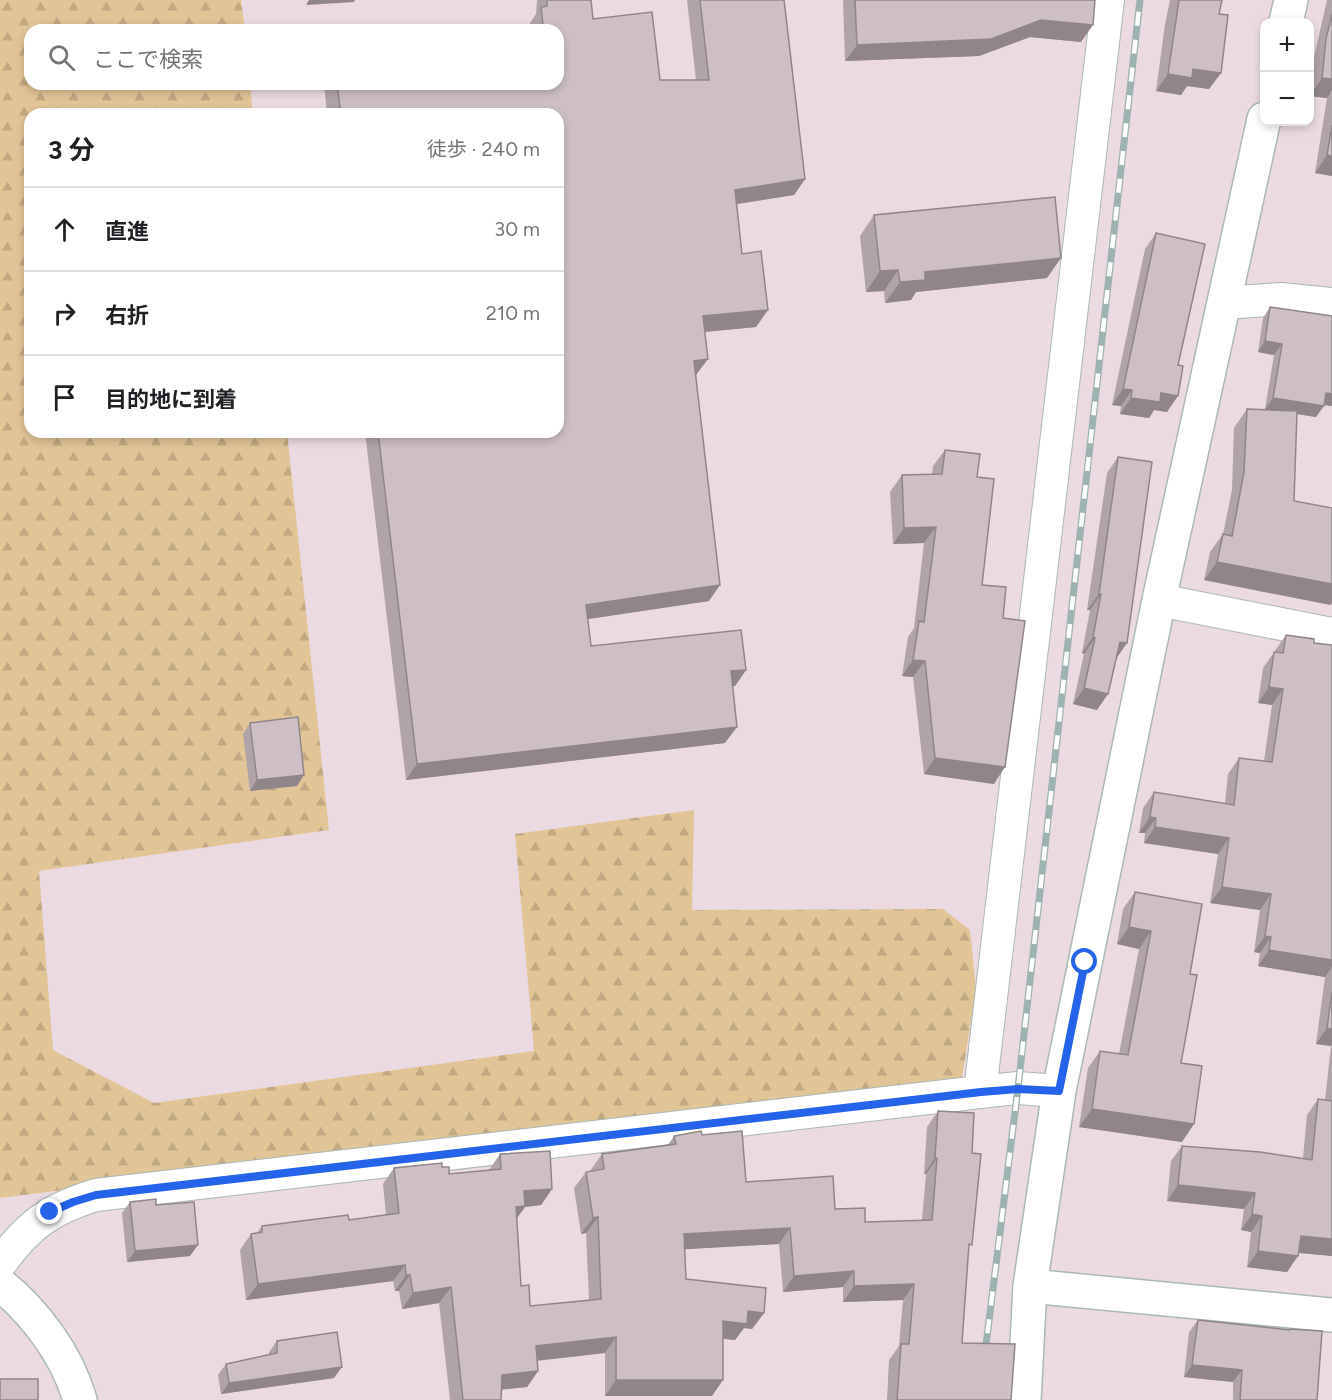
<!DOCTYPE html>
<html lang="ja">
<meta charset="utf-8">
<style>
:root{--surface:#fff;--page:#f6f6f6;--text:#202124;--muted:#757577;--line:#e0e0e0}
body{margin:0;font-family:Figtree,"Noto Sans JP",sans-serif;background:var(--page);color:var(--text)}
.controls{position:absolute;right:18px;top:18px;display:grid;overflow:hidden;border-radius:12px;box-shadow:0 3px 9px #0003}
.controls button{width:54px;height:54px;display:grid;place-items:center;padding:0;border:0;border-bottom:2px solid var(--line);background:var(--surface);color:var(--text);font:30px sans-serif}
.stop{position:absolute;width:18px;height:18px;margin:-14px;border:4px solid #2563eb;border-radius:50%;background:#fff}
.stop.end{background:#2563eb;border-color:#fff;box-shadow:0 2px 6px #0008}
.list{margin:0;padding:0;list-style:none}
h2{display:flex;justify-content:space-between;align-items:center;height:78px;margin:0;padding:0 24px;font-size:26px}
h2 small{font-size:20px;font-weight:400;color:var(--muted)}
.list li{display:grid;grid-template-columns:39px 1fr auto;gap:18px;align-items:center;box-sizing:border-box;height:84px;padding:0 24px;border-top:2px solid var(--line)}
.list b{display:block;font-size:22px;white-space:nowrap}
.list em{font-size:20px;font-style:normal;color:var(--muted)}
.icon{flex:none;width:33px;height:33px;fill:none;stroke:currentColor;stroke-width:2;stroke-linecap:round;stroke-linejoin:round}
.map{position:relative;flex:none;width:1332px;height:1400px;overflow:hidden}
.search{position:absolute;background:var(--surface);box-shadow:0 3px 9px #0003;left:24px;top:24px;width:540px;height:66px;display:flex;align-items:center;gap:15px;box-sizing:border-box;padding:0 21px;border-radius:18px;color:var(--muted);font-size:22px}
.panel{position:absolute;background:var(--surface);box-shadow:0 3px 9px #0003;left:24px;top:108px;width:540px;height:330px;border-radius:18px}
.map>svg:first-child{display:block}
.forest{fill:url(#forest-firs)}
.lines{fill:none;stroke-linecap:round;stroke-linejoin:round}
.minor-casing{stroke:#aab9b5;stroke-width:34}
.tertiary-casing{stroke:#aab9b5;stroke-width:36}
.minor{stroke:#fff;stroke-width:32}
.tertiary{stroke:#fff;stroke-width:33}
.rail-casing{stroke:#9db3af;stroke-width:7}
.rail{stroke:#fff;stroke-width:4.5;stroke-dasharray:14;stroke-linecap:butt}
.wall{fill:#b0a4a9}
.shaded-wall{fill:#90868a}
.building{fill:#cdbfc5;stroke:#90868a;stroke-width:1.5}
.route{stroke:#2563eb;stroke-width:8}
</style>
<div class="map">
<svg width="1332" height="1400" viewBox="0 0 1332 1400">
<defs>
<pattern id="forest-firs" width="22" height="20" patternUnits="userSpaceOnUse" patternTransform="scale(1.5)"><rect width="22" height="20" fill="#e1c597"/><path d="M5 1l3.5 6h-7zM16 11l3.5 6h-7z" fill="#c1a982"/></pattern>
</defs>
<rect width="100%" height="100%" fill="#ebdae2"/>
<path class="forest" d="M0 0H241L245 30H30V84H250L253 114H30V432H287L329 830 39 871 53 1050 154 1103 534 1051 515 834 694 810 692 910 943 909 970 930 976 989 962 1078 0 1198Z"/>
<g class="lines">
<g class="minor-casing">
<g id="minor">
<path d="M1224 303 1281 299 1332 304"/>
<path d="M1159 600 1332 634"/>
<path d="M980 1092 1108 0"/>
<path d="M0 1264C28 1225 50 1209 96 1195L980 1092 1018 1088 1059 1091"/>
</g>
</g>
<g class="tertiary-casing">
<g id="tertiary">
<path d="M1286 22 1291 0"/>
<path d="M0 1284C36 1313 67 1355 80 1400"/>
<path d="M1030 1286 1332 1315"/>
<path d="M1024 1400 1030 1286 1059 1091 1159 600 1264 119"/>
</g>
</g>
<use href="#minor" class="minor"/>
<use href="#tertiary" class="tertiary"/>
<g class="rail-casing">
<path id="rail" d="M984 1361 1018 1088 1140 0"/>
</g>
<use href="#rail" class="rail"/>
</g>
<g class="wall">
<path d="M537 0H591L593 19 660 80H696L687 0H784L805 179 794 195 737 204 742 254 756 327 705 332 696 376 709 601 588 619 591 646 746 670 735 686H732L725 743 406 780 365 432H558V114H327L324 84H558L530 27V23L536 14Z"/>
<path d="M843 0H1095L1081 42 1030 37 979 56 845 61Z"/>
<path d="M1170 0H1222L1219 14 1221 73 1209 89 1187 86 1181 95 1156 91 1165 24Z"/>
<path d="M1327 0H1332V176L1315 173 1327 98 1310 96 1314 57Z"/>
<path d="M874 215 1047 278 916 292 911 300 885 303 884 291 866 292 860 236Z"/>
<path d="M1156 233 1167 412 1154 410 1149 418 1120 414 1121 406 1112 405 1145 249Z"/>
<path d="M1270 307 1332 316V406L1324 405 1316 417 1296 414 1294 501 1331 605 1204 580 1210 552 1223 534 1232 490 1234 428 1247 409 1269 410 1265 409 1274 355 1258 352 1263 318Z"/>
<path d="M945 450 977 477 982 585 1003 618 994 784 924 774 913 677 902 676 908 637 914 628 924 543 893 544 890 492 902 475 932 474 933 466Z"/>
<path d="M1118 457 1116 659 1097 710 1073 704 1084 654 1082 653 1090 610H1087L1107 473Z"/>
<path d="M1286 635 1314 643 1332 645V1256L1299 1253 1287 1272 1247 1267 1251 1232 1241 1230 1244 1209 1167 1201 1171 1161 1182 1146 1303 1158 1307 1115 1318 1099 1325 1100 1331 1046 1316 1044 1325 977 1258 966 1260 953 1254 952 1260 910 1210 903 1218 854 1144 843 1145 833H1139L1143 808 1154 792 1225 803 1228 774 1239 758 1264 761 1272 705 1258 703 1263 668Z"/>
<path d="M250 723 297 786 250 791 243 734Z"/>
<path d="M1135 892 1190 974 1181 1063 1182 1142 1079 1127 1088 1068 1100 1051 1119 1054 1139 949 1117 944 1123 909Z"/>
<path d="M938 1111 972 1153 968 1250 962 1343 1011 1400H887L889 1360 899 1346 903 1300 843 1302V1287L783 1292 779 1244 684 1249 686 1279 764 1313 752 1329 744 1328 735 1340 723 1339 712 1396H605V1353L537 1361 538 1371 527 1387 501 1389V1400H450L439 1303 402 1309 399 1291H395L393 1281 246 1300 240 1250 251 1234 257 1233 262 1226 349 1220 386 1215 383 1184 394 1168 442 1167 449 1174 489 1170 500 1154 552 1189 541 1205 525 1207 516 1219 521 1286 530 1306 589 1300 586 1233 581 1234 574 1188 586 1172 590 1171 602 1154 668 1145 674 1136 702 1135 746 1182 835 1209 865 1222 922 1220 926 1174H924L927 1127Z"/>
<path d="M130 1202 156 1205 190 1256 127 1262 122 1213Z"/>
<path d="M1198 1320 1289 1330 1290 1329 1317 1400H1233V1382L1184 1377 1189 1332Z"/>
<path d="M277 1341 334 1378 221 1394 218 1375 226 1364 269 1354V1352Z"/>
</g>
<g class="shaded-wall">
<path d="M309 0H355L354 2 306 5Z"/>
<path d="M1041 20 1093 25 1081 42 1030 37 979 56 845 61 857 45Z"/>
<path d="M1193 69 1221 73 1209 89 1187 86 1181 95 1156 91 1168 74Z"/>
<path d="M1322 78 1332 79V90L1327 98 1310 96Z"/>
<path d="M1327 155 1332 156V176L1315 173Z"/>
<path d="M805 179 794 195 724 206 735 190Z"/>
<path d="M1061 258 1047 278 916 292 911 300 885 303 900 282 925 272Z"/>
<path d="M898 270 884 291 866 292 880 271Z"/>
<path d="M768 310 756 327 692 333 703 316Z"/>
<path d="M1265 341 1282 344 1274 355 1258 352Z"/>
<path d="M708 359 696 375 683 377 694 361Z"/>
<path d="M1123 389 1132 390 1121 406 1112 405Z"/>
<path d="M1161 393 1178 396 1167 412 1154 410 1149 418 1120 414 1131 398Z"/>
<path d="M1326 393 1332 394V406L1318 404Z"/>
<path d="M1273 398 1324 406 1316 417 1265 409Z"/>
<path d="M936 527 924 543 893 544 904 528Z"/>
<path d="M1217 562 1332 584V603L1331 605 1204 580Z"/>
<path d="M720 585 709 601 575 621 586 605Z"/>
<path d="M1099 594H1101L1090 610H1087Z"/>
<path d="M1093 637 1095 638 1084 654 1082 653Z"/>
<path d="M1120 642 1127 643 1116 659Z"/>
<path d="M913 660 925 661 913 677 902 676Z"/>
<path d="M746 670 735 686 719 687 731 671Z"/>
<path d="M1269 687 1283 689 1272 705 1258 703Z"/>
<path d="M1084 688 1108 694 1097 710 1073 704Z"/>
<path d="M737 727 725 743 406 780 417 764Z"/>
<path d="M935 758 1005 767 994 784 924 774Z"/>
<path d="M304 775 297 786 250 791 257 780Z"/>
<path d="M1150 817 1156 818 1145 833H1139Z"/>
<path d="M1155 827 1229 838 1218 854 1144 843Z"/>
<path d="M1222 887 1271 894 1260 910 1210 903Z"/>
<path d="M1129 927 1151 931 1139 949 1117 944Z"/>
<path d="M1265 936 1271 937 1260 953 1254 952Z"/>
<path d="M1269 950 1332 960V967L1325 977 1258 966Z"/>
<path d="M1327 1028 1332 1029V1044L1331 1046 1316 1044Z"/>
<path d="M1092 1109 1194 1124 1182 1142 1079 1127Z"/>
<path d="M935 1158H937L926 1174H924Z"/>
<path d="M1178 1185 1255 1193 1244 1209 1167 1201Z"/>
<path d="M552 1189 541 1205 525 1207 514 1222 504 1223 524 1191Z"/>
<path d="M1252 1214 1262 1216 1251 1232 1241 1230Z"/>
<path d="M598 1217 586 1233 581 1234 593 1218Z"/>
<path d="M790 1228 779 1244 673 1250 684 1234Z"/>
<path d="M1301 1236 1332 1239V1256L1290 1252Z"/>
<path d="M198 1245 190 1256 127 1262 135 1251Z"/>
<path d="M1258 1251 1298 1256 1287 1272 1247 1267Z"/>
<path d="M405 1265 393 1281 246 1300 258 1284Z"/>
<path d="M854 1271 843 1287 783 1292 794 1276Z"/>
<path d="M406 1275H410L399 1291H395Z"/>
<path d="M914 1284 903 1300 843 1302 854 1286Z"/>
<path d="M451 1287 439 1303 402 1309 413 1293Z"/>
<path d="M748 1311 764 1313 752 1329 744 1328 735 1340 712 1337 723 1321Z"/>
<path d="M616 1337 605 1353 524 1362 536 1346Z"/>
<path d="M1192 1365 1242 1370 1233 1382 1184 1377Z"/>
<path d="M342 1367 334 1378 221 1394 229 1383Z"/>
<path d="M538 1371 527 1387 490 1391 502 1375Z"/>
<path d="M616 1380H723L712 1396H605Z"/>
</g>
<g class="building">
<path d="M547 0H591L593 19 652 12 660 80H709L700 0H784L805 179 735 190 742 254 761 251 768 310 703 316 708 359 694 361 720 585 586 605 591 646 741 630 746 670 731 671 737 727 417 764 378 432H558V114H341L337 84H558V30H503L543 25 541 7 547 6Z"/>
<path d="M855 0H1095L1093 25 1041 20 991 39 857 45Z"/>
<path d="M1179 0H1222L1219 14 1228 15 1221 73 1193 69 1192 78 1168 74Z"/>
<path d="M1332 14V79L1322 78 1326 39Z"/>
<path d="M1332 125V156L1327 155Z"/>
<path d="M1055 197 1061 258 925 272V280L900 282 898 270 880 271 874 215Z"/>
<path d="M1156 233 1205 244 1178 365 1183 366 1178 396 1161 393 1160 402 1131 398 1132 390 1123 389Z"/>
<path d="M1270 307 1332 316V394L1326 393 1324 406 1273 398 1282 344 1265 341Z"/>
<path d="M1247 409 1297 411 1294 501 1332 508V584L1217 562 1223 534 1232 536 1244 472Z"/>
<path d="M945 450 980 454 977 477 994 479 982 585 1006 587 1003 618 1025 621 1005 767 935 758 925 661 913 660 919 621 924 622 936 527 904 528 902 475 942 474Z"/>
<path d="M1118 457 1152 462 1127 643 1120 642 1108 694 1084 688 1095 638 1093 637 1101 594H1099Z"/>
<path d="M1286 635 1314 639V643L1332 645V960L1269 950 1271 937 1265 936 1271 894 1222 887 1229 838 1155 827 1156 818 1150 817 1154 792 1234 805 1239 758 1272 762 1283 689 1269 687 1274 652 1283 653Z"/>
<path d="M298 717 304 775 257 780 250 723Z"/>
<path d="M1135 892 1202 904 1190 974 1197 975 1181 1063 1202 1066 1194 1124 1092 1109 1100 1051 1128 1055 1151 931 1129 927Z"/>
<path d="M1332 992V1029L1327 1028Z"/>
<path d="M1318 1099 1332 1101V1239L1301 1236 1298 1256 1258 1251 1262 1216 1252 1214 1255 1193 1178 1185 1182 1146 1260 1152 1312 1160Z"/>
<path d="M938 1111 974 1113 972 1153 981 1154 972 1245 969 1244 962 1343 1015 1344 1011 1400H897L901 1344H909L914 1284 854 1286V1271L794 1276 790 1228 684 1234 686 1279 766 1288 764 1313 748 1311 747 1324 723 1321V1380H616V1337L536 1346 538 1371 502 1375 501 1400H463L451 1287 413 1293 410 1275H406L405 1265 258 1284 251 1234 262 1232V1226L348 1215 349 1220 399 1213 394 1168 442 1163V1167H449V1174L501 1169 500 1154 550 1151 552 1189 524 1191 525 1206 516 1207 521 1286 529 1285 530 1306 601 1299 598 1217 593 1218 586 1172 604 1169 602 1154 676 1144 674 1136 701 1131 702 1135 742 1131 746 1182 833 1176 835 1209 865 1208V1222L932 1220 937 1158H935Z"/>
<path d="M156 1199V1205L194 1202 198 1245 135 1251 130 1202Z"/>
<path d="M1198 1320 1290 1330V1329L1322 1331 1317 1400H1240L1242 1370 1192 1365Z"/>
<path d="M337 1332 342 1367 229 1383 226 1364 277 1353V1341Z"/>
<rect x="0" y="1379" width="38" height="21"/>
</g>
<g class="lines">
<path class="route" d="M50 1212 73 1202 96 1195 981 1092 1018 1089 1059 1091 1085 962"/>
</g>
</svg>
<div class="controls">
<button>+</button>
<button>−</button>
</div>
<div class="stop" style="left:1085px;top:962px"></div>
<div class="stop end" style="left:50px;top:1212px"></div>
<div class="search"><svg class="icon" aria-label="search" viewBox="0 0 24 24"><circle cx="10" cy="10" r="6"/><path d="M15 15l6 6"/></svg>ここで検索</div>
<section class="panel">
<h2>3 分<small>徒歩 · 240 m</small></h2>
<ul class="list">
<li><svg class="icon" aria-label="ahead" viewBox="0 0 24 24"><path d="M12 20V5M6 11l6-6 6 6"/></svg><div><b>直進</b></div><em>30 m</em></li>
<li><svg class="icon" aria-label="right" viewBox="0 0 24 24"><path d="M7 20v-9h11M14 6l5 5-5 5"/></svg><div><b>右折</b></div><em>210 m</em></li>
<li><svg class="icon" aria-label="arrive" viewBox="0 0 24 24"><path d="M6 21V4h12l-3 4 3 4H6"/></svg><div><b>目的地に到着</b></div></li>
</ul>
</section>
</div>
